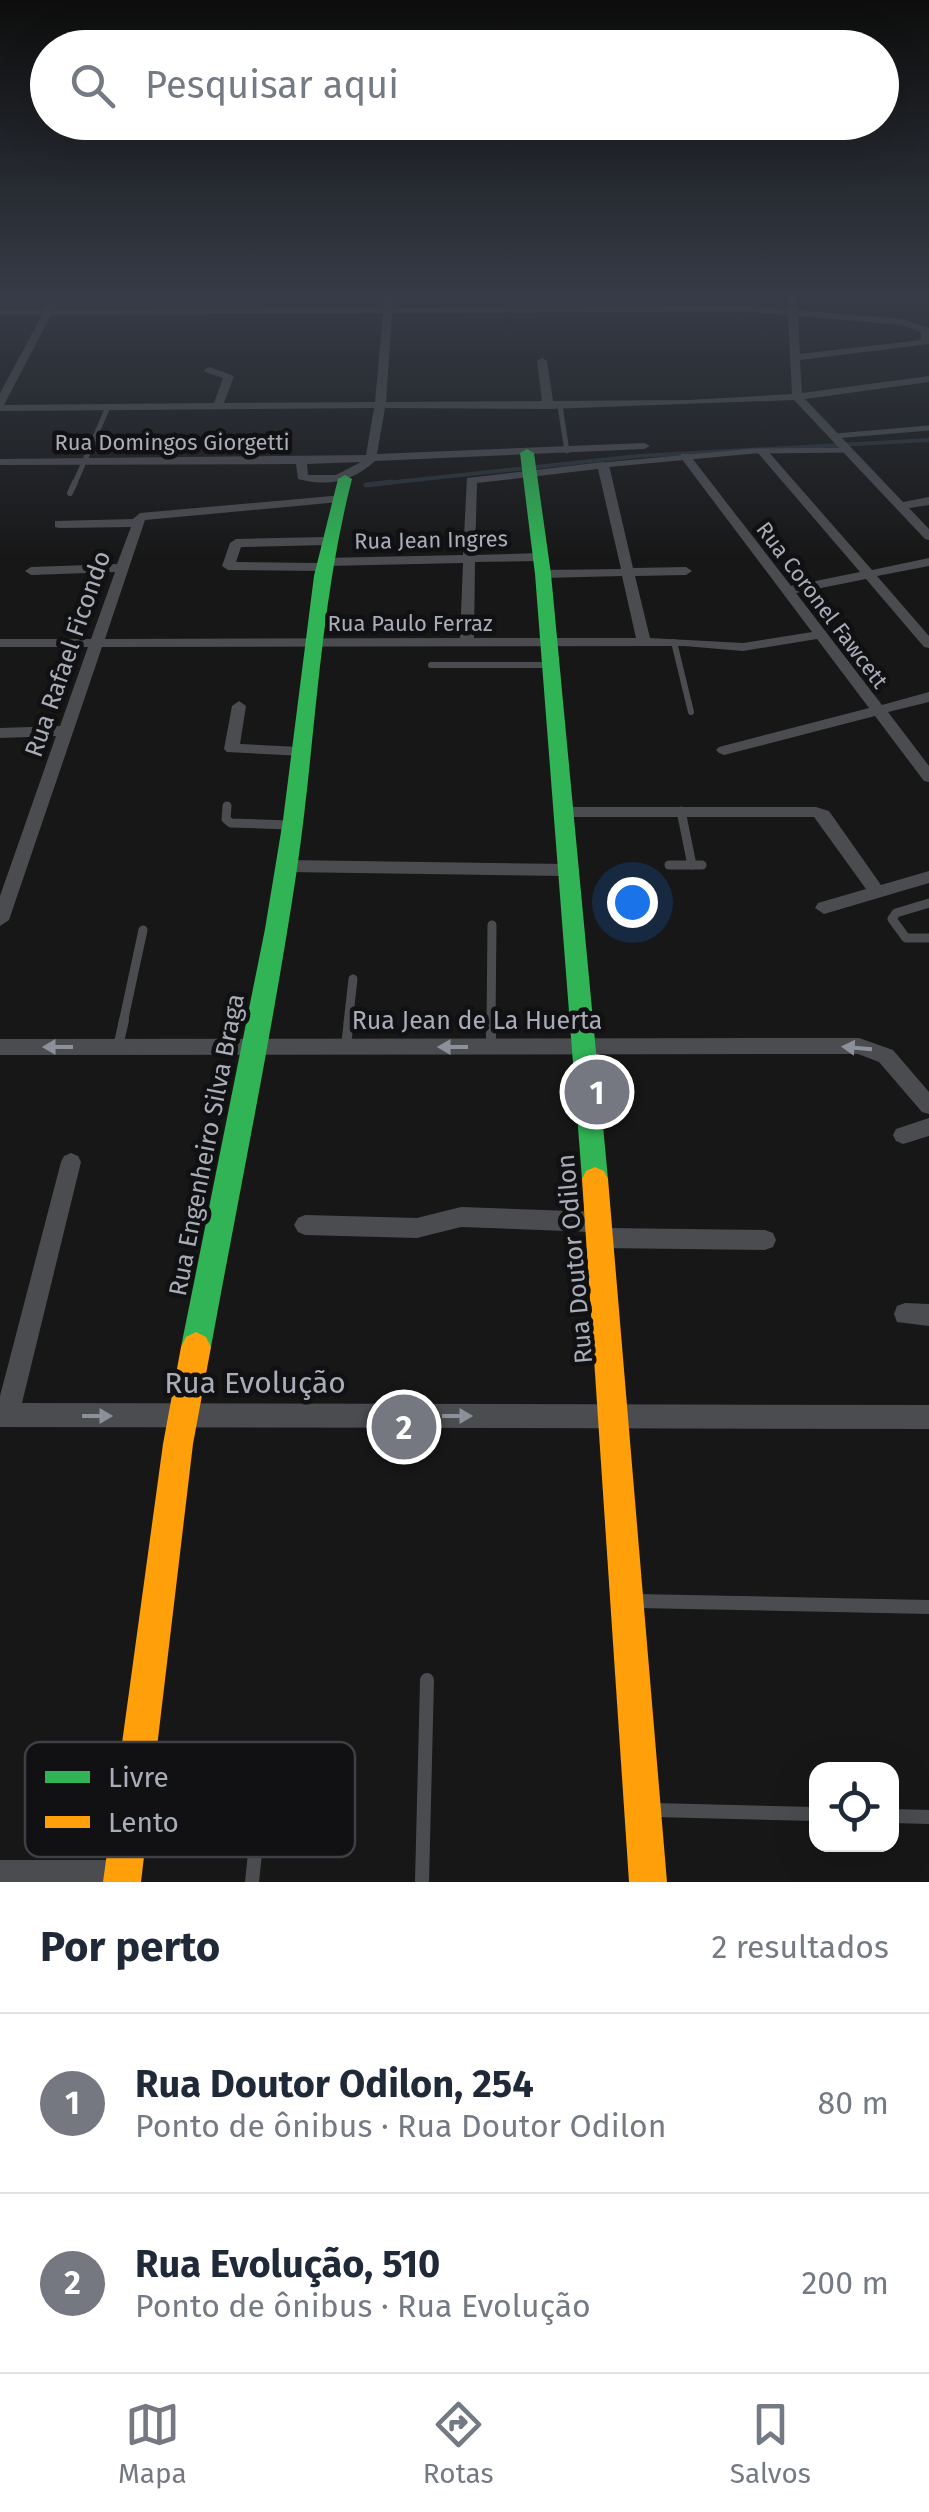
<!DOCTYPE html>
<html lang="pt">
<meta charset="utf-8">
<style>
:root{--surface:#fff;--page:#f2f2f3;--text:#1f2937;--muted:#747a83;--line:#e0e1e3;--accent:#757880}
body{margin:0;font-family:"Fira Sans",sans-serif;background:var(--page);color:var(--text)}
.controls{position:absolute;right:30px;bottom:30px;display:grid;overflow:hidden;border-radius:20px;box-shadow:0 10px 40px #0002}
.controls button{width:90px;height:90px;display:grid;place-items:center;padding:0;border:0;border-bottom:2px solid var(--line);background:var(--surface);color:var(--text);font:50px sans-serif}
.you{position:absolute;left:632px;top:902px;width:35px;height:35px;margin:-25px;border:8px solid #fff;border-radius:50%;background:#1a73e8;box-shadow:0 0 0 15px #1a73e833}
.badge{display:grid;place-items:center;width:65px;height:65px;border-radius:50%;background:var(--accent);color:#fff;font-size:32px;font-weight:700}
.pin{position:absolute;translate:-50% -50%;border:5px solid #fff;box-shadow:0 2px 10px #0006}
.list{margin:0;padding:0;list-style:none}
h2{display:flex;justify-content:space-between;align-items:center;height:130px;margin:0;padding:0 40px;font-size:42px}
h2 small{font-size:32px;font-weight:400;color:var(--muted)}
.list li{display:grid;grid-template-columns:65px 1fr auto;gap:30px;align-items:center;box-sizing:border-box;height:180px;padding:0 40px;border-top:2px solid var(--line)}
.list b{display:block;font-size:38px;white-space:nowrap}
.list p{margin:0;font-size:32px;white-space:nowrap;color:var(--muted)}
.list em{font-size:32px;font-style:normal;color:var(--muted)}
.icon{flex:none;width:55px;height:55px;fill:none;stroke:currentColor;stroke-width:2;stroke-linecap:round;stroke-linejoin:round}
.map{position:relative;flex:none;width:929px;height:1882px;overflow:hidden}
.search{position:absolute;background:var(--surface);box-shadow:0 10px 40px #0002;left:30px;right:30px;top:30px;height:110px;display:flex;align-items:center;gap:25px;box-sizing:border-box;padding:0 35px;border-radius:55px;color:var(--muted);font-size:38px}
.sheet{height:490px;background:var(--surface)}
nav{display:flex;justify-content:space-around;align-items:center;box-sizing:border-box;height:140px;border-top:2px solid var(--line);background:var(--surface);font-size:28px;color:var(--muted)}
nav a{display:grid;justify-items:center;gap:5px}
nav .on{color:var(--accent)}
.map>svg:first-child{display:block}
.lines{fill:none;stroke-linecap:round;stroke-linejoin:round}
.stream-far1{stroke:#2a3239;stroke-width:4}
.stream{stroke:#2a3239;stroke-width:5}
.lane-far4{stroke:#4b4c50;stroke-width:5}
.lane-far3{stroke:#4b4c50;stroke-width:6}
.lane-far2{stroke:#4b4c50;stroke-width:9}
.lane-far1{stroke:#4b4c50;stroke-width:10}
.lane{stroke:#4b4c50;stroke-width:14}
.street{fill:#4b4c50;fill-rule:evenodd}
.fast{fill:#30b455;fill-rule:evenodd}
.slow{fill:#ff9f0a;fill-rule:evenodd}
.oneway{fill:#8c9099}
.labels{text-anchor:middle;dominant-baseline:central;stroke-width:9;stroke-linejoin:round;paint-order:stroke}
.far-street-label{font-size:22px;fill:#a8adb8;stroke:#111113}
.street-label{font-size:25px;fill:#a8adb8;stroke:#111113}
.near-street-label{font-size:30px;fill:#a8adb8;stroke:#111113}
.key{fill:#111113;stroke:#3e4045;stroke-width:2.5}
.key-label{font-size:28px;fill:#a8adb8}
</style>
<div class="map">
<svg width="929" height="1882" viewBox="0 0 929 1882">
<rect width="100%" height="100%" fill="#171717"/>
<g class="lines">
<path class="stream-far1" d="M368 485 638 456 929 440"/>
<path class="stream" d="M366 485 392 482"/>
<g class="lane-far4">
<path d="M560 406 567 451"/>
<path d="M835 436 929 428"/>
<path d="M603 465 754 451 848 450"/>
<path d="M74 485 108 407"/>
</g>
<g class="lane-far3">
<path d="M70 493 75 482"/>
<path d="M674 642 691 712"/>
<path d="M431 665H549"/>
</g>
<g class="lane-far2">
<path d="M227 806 226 819 231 823 289 825"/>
<path d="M681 811 692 865"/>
<path d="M669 865H702"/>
<path d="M929 903 896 913 892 919 906 938H929"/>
<path d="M123 1023 143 930"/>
<path d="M348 1023 353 979"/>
<path d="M491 1023 492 925"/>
</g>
<g class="lane-far1">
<path d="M346 1046 349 1020"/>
<path d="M118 1047 124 1020"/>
<path d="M491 1047V1020"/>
</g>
<g class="lane">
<path d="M637 1601 929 1607"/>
<path d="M654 1810 816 1814"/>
<path d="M892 1816 929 1817"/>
<path d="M252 1882 263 1776"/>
<path d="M422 1882 427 1680"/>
</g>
<g class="street">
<path d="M52 295H61L54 309 383 308 384 295H394L393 308 745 306 788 310 787 295H797V310L903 319 929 328V344L800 360 802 393 929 376V382L805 399 903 502 929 497V505L909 508 929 529V540L925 539 794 400 548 409 385 408 377 454 644 443 650 446 644 449 375 461C352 482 328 487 298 479L296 464 0 465V459L366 455 374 408 0 411V393L42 315H0V309H45ZM745 312 788 315 792 394 689 400 553 401 547 361 542 358 537 361 542 401 386 402 392 313ZM383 313 375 402 224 403 234 376 209 367 204 370 205 372 223 378 214 403 4 405 51 315ZM798 316 902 325 921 332V340L800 354ZM361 462 336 475H308L307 464Z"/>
<path d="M758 449H766L872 570 929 558V566L877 576 929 636V648L924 647 866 579 796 593 882 705 929 692V702L888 712 929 766V782L924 781 875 716 724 755 719 753 716 750 719 747 869 708 817 639 743 651 684 646 102 647 9 920 0 926V896L56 736 0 738V728L60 726 88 647H0V639H91L115 572 31 575 25 571 31 567 117 564 131 527 59 528 55 527V521L133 519 140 513 343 495V501L339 502 145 520 105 639 460 638 463 563 327 566 326 570 322 571 228 570 222 566 230 543 236 539 326 537 332 541 326 545 241 547 236 562 317 563 323 558 463 555 467 478 603 462 609 465 633 568 686 567 692 571 686 575 635 576 650 638 743 643 812 632 681 458V454H689L791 586 860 572 758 453ZM598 469 621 569 543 570 537 574 543 578 622 576 636 638H474L475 562 540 561 546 557 540 553 475 555 477 483Z"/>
<path d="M239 701 246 706 240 744 299 747 307 752 304 756 227 752 224 749 232 706Z"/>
<path d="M562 807H816L829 811 881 885 929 871V883L824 914 815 908 818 903 866 889 814 817H562L554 812Z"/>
<path d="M287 860 568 864 576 870 568 876 287 872 279 866Z"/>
<path d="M859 1038 893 1050 929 1092V1114L922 1112 879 1062 858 1054 0 1055V1039Z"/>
<path d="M929 1118V1136L903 1144 896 1141 893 1135 896 1129Z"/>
<path d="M71 1153 78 1156 81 1162 22 1403 929 1405V1429L0 1427V1396L61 1162 64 1156Z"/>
<path d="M461 1207 599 1212 606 1215 610 1222 607 1228 765 1230 773 1233 776 1240 773 1247 765 1250 600 1248 592 1245 589 1238 592 1232 461 1227 417 1238 305 1235 298 1232 294 1225 298 1218 305 1215 417 1218Z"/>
<path d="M905 1303 929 1304V1326L897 1322 894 1314 897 1306Z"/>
<path d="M0 1860H123L133 1865 138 1875 135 1882H0Z"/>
</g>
<g class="fast">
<path d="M527 449 534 453 551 574 608 1179 604 1187 595 1191 586 1187 582 1179 535 574 520 453Z"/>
<path d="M345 475 352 479C319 607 316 739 297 869 273 1029 240 1188 211 1347L206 1357 196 1362 186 1357 181 1347 265 929 283 820 314 576 338 479Z"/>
</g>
<g class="slow">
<path d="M595 1167 604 1171 608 1179 667 1882H629L582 1179 586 1171Z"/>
<path d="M196 1332 206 1337 211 1347 193 1444 141 1882H103L163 1444 181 1347 186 1337Z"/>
</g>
</g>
<defs><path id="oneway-solid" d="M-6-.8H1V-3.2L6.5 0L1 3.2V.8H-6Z" transform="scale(2.5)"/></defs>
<g class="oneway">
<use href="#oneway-solid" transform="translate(58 1047) rotate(180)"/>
<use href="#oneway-solid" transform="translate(453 1047) rotate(-180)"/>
<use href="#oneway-solid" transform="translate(857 1048) rotate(-175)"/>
<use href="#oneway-solid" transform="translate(97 1416)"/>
<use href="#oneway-solid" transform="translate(457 1416)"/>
</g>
<linearGradient id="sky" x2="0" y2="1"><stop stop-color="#0d0d0d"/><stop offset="0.53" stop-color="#363c47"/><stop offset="1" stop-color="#363c47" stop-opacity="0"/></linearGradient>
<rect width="929" height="559" fill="url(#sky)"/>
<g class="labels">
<g class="far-street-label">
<text x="172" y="442">Rua Domingos Giorgetti</text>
<text transform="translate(431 540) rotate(-1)">Rua Jean Ingres</text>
<text transform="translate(822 605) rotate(53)">Rua Coronel Fawcett</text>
<text x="410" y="623">Rua Paulo Ferraz</text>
</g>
<g class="street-label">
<text transform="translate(68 654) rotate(-71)">Rua Rafael Ficondo</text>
<text x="477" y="1021">Rua Jean de La Huerta</text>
<text transform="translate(207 1145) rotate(-79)">Rua Engenheiro Silva Braga</text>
<text transform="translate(575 1259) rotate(-95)">Rua Doutor Odilon</text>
</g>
<g class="near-street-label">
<text x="255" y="1383">Rua Evolução</text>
</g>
</g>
<rect x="25" y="1742" width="330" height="115" rx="15" class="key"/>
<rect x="45" y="1771" width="45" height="12" fill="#30b455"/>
<rect x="45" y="1816" width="45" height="12" fill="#ff9f0a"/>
<g class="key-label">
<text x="108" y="1787">Livre</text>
<text x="108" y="1832">Lento</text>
</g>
</svg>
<div class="controls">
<button><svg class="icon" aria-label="locate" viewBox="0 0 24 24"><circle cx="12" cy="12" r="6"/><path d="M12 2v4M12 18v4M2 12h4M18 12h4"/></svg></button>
</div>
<div class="you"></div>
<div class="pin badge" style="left:597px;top:1092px">1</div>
<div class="pin badge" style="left:404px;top:1427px">2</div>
<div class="search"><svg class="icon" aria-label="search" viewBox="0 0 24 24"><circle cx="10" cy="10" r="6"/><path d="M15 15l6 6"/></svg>Pesquisar aqui</div>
</div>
<section class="sheet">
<h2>Por perto<small>2 resultados</small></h2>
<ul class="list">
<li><span class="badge">1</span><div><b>Rua Doutor Odilon, 254</b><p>Ponto de ônibus · Rua Doutor Odilon</p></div><em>80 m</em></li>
<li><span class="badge">2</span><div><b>Rua Evolução, 510</b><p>Ponto de ônibus · Rua Evolução</p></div><em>200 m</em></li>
</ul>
</section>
<nav>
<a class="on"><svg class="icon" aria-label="map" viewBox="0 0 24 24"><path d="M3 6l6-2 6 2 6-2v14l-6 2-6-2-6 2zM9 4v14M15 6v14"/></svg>Mapa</a>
<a><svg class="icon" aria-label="directions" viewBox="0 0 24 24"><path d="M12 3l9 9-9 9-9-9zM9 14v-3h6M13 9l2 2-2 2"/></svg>Rotas</a>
<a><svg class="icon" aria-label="saved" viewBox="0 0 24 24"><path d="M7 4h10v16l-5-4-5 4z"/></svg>Salvos</a>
</nav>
